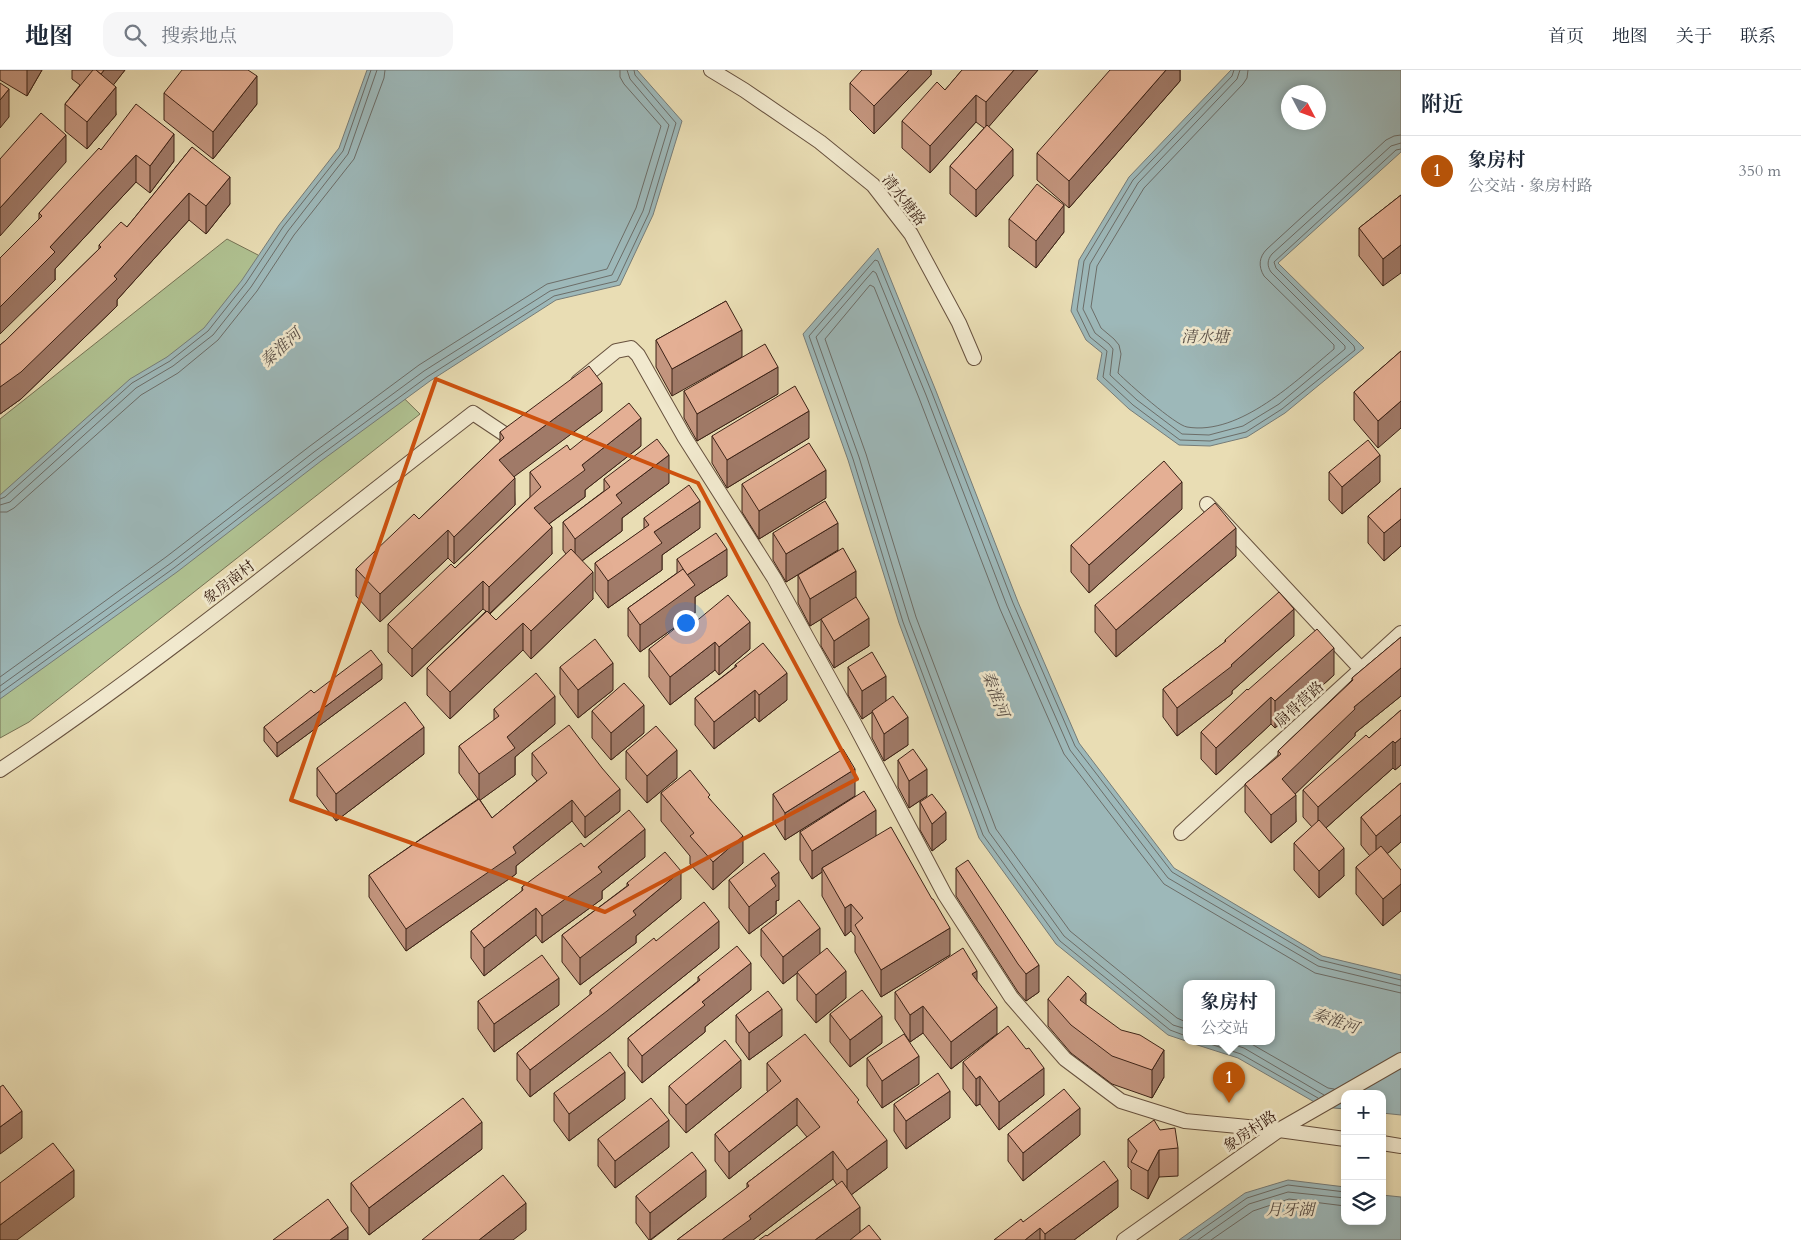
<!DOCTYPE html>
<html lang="zh">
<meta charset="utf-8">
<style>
:root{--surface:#fff;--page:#f6f6f7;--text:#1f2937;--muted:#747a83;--line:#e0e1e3;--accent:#b45309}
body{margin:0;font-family:Cardo,"Noto Serif SC",serif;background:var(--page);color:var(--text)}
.controls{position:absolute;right:15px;bottom:15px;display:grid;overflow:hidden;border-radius:10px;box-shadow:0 2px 8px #0003}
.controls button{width:45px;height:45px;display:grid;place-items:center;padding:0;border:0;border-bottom:1px solid var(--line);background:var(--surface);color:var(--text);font:25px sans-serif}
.compass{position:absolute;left:1281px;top:15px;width:45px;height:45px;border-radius:50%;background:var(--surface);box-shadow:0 2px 8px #0003;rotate:131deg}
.you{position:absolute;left:685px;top:552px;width:18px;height:18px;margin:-12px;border:4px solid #fff;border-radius:50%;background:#1a73e8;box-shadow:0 0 0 8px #1a73e833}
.badge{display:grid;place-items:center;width:32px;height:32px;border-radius:50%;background:var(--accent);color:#fff;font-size:16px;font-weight:700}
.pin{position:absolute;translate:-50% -41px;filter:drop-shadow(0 1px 2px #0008)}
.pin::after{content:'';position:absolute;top:26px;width:18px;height:15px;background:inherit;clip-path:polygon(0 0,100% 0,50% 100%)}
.popup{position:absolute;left:1183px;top:910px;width:92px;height:65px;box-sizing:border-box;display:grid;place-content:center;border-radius:10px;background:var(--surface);filter:drop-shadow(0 1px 4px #0005);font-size:16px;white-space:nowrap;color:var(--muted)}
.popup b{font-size:19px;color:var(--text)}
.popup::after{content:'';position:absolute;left:50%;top:100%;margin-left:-10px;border:10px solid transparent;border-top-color:var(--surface)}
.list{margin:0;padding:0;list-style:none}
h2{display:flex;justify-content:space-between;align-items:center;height:65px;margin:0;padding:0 20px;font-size:21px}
h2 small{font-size:16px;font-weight:400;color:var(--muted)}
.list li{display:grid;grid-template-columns:32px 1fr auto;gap:15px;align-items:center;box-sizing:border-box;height:70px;padding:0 20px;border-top:1px solid var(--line)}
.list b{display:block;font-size:19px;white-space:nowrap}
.list p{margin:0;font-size:16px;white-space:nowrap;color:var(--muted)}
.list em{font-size:16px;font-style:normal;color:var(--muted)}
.icon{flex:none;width:28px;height:28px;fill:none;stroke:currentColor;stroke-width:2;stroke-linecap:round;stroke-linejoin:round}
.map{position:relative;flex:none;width:1401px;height:1170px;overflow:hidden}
header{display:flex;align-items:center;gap:30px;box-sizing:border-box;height:70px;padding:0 25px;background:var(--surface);border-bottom:1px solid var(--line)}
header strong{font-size:24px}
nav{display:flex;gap:28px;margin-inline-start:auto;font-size:18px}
.search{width:350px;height:45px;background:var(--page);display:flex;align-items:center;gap:12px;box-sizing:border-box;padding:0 18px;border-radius:15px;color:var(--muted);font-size:19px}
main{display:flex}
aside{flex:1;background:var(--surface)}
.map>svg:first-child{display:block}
.green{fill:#b0c292;stroke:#767254}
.water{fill:#9db8b9;stroke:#767c78;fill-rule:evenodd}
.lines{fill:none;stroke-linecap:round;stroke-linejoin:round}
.shore{stroke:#6c6d68;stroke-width:1}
.minor-casing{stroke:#67513e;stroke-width:16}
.minor{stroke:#f1e9ce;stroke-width:14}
.wall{fill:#c4967f;stroke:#3c2216}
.shaded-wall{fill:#a07a68;stroke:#3c2216}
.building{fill:#e4af94;stroke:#3c2216}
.marked{fill:none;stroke:#ce510e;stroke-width:4;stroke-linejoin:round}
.labels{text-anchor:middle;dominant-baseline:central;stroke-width:5;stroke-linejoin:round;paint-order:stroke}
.street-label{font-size:15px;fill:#3c2216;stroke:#f1e9ce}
.water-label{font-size:16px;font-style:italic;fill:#594f47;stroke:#f1e9ce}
</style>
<header>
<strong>地图</strong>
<div class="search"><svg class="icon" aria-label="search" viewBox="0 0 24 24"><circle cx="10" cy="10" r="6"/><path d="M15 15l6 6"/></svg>搜索地点</div>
<nav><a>首页</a><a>地图</a><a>关于</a><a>联系</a></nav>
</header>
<main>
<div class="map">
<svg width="1401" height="1170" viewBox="0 0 1401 1170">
<rect width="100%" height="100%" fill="#e9ddb4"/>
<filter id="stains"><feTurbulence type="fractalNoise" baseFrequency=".004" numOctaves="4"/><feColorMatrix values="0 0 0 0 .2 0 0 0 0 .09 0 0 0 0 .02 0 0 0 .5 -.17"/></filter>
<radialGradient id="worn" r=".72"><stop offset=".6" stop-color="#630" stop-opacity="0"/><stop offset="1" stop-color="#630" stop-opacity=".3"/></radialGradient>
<path class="green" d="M227 169 258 185 420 344 29 652 0 668V349Z"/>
<g class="water">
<path d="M367 0H637L682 51 653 145 620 215 556 230 430 311 321 391 177 502 0 629V425L130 309 167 287 204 258 242 210 279 155 339 78Z"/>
<path d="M1231 0H1401V82L1278 193 1364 278 1285 343 1247 367 1210 376 1179 375 1129 339 1097 309 1102 283 1086 270 1071 241 1079 190 1129 107ZM1318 22V52H1288V22Z"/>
<path d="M878 178 936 321 1018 532 1079 673 1174 798 1322 886 1401 905V1045L1382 1043V1024H1345V1039L1323 1037 1238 988 1188 972H1272V914H1186V971L1168 965 1056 874 979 768 899 553 848 390 803 264Z"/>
<path d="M1288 1110 1345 1117V1151H1382V1125L1401 1127V1170H1179L1245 1123Z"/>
</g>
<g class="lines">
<g class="shore">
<path d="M1234 0 1232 6 1133 110 1084 191 1077 240 1090 267 1107 281 1103 307 1133 335 1180 370 1210 371 1246 362 1282 339 1355 280 1354 276 1276 198 1274 192 1396 80 1401 79"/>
<path d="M1240 0 1237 9 1138 113 1090 194 1083 239 1095 263 1109 274 1113 279 1110 305 1137 330 1182 364 1209 365 1243 356 1279 334 1345 279V276L1271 202C1267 196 1267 190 1272 184L1391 76 1401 73"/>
<path d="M1248 0 1247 8 1243 14 1144 118 1097 196 1091 237 1101 258 1114 269 1119 275 1121 284 1118 303C1128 313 1175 355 1187 357 1240 366 1297 310 1334 279V275L1264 206C1258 196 1259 187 1267 179L1386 70 1394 66 1401 65"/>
<path d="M0 429 5 427 132 313 170 291 208 261 246 213 283 157 343 81 371 0"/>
<path d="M0 435 10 432 136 318 173 296 213 265 251 217 288 161 348 84 377 0"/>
<path d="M0 442H7L14 438 141 325 178 303 218 270 257 221 294 165 354 89 384 8 385 0"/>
<path d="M0 607 166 487 310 376 419 295 547 214 607 199 636 138 661 56 624 14 620 7V0"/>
<path d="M0 616 171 493 314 382 424 301 550 221 612 205 643 141 669 55 630 9 627 0"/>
<path d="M0 623 174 498 318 387 427 307 554 226 617 211 649 143 676 53 635 5 634 0"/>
<path d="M1186 952 1177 948 1070 861 996 759 916 547 866 384 825 269 870 215 874 217 919 328 1000 539 1064 684 1164 814 1315 903 1401 923"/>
<path d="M1186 959 1173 955 1064 866 989 762 909 550 859 387 816 267 873 201 876 203 926 325 1007 536 1070 680 1168 808 1318 896 1401 916"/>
<path d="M1186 966 1170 960 1060 871 983 765 903 552 853 389 809 266 875 190 878 191 932 323 1013 533 1075 676 1172 802 1320 890 1401 910"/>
<path d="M1204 972 1241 984 1318 1028"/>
<path d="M1225 972 1244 978 1324 1025"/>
<path d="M1248 972 1328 1018 1334 1019"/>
<path d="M1187 1170 1247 1128 1288 1115 1345 1122"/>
<path d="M1198 1170 1249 1134 1288 1122 1345 1128"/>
<path d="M1211 1170 1253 1141 1289 1129 1345 1136"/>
</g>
<g class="minor-casing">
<g id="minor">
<path d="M711 0 744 20 820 72 873 115 911 164 959 253 974 288"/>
<path d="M578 312 616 281 631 278 638 285 685 368 774 508 854 653 945 825 1011 927 1065 989 1121 1031 1185 1051 1279 1060 1345 1069"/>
<path d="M1207 434 1361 599"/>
<path d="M0 700C164 590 317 464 473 343L506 365 517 361"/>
<path d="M1181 763 1401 563"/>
<path d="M1382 1073 1401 1076"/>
<path d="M1124 1170 1279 1060 1401 990"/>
</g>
</g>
<use href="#minor" class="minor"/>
</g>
<g class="wall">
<path d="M0 0H42L27 26 0 10Z"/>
<path d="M72 0H125L113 15 116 45 87 79 65 61V34L80 15 72 9Z"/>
<path d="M931 0V5L874 64 850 40V13Z"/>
<path d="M962 0H1038L988 57 1013 106 976 147 950 124V96L984 58 976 52 930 103 902 78V51L945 20Z"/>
<path d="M1180 0V11L1069 138 1037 110V83Z"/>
<path d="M164 23 257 34 213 89 164 50Z"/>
<path d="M192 77 230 134 206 164 189 150 117 230V236L21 329 0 344V275L5 271 99 179V175L127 157Z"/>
<path d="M101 80 174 91 150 123 136 112 55 199V210L39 150V143Z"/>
<path d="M1401 125 1383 216 1359 186V158Z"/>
<path d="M1009 149 1064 162 1036 198 1009 177Z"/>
<path d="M726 231 672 326 656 297V270Z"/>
<path d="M1401 281 1378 378 1354 350V322Z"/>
<path d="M684 321 778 324 697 371 684 348Z"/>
<path d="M602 341 514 406 515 435 454 494 448 488 380 552 356 526V499L419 449 500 372V362Z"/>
<path d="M712 366 809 368 727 418 712 393Z"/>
<path d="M641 376 585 420V427L549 454 552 484 490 544 496 550 566 484 563 480V452L604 421V409L669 413 622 448V461L582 491 593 529 531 589 523 580 450 649 427 625V598L486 541 483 539 412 607 388 582V554L455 498 530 427V402L570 380Z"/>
<path d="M1329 402 1380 412 1342 444 1329 430Z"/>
<path d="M742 414 826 428 759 469 742 442Z"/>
<path d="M1401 418V476L1384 491 1368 473V446Z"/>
<path d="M1182 439 1089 523 1071 502V475Z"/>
<path d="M644 448 700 458 662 485V500L608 538 595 521V493L644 459Z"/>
<path d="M773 463 838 480 786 512 773 490Z"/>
<path d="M1236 486 1116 587 1095 562V535Z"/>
<path d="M677 489 727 506 695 527V543L640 582 628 566V538L677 503Z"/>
<path d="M798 505 856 527 869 576 834 598 821 576V549L810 556 798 533Z"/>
<path d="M688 558 750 579 719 605 715 600 670 635 649 607V579Z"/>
<path d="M1294 566 1232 621V624L1177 666 1163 647V619L1225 572V570Z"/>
<path d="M1401 567V626L1355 663V666L1295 724 1296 752 1271 773 1245 742V714L1278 687V681L1352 610V608Z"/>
<path d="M735 595 787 630 759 652 755 647 714 679 695 655V628L735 597Z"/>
<path d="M560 597 613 620 578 648 560 624Z"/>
<path d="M848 597 886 631 908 675 884 691 872 668V642L862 649 848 625Z"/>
<path d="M1334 605 1275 658 1271 654 1216 705 1201 689V662L1248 620Z"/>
<path d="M382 609 277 687 264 671V657L314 623Z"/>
<path d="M494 639 555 654 515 687V705L480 730 492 748 537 711 532 705V683L620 741 585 768 572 751 516 796V804L406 881 369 827V805L478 729 459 703V676L494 651Z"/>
<path d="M1401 640V695L1395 700 1393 698 1326 758 1344 806 1319 828 1294 800V773L1312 757 1303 747V720L1369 668Z"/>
<path d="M592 641 644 663 611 690 592 668Z"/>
<path d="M626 681 677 708 647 733 626 709Z"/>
<path d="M424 684 336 751 317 726V698Z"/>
<path d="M898 690 927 726 909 738 898 717Z"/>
<path d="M1401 713V772L1387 784 1383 856 1356 824V797L1370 786 1361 775V747Z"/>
<path d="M661 723 710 729 743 793 713 820 690 794V786L661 751Z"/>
<path d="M773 724 855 726 785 770 773 751Z"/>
<path d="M920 732 946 770 932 781 920 760Z"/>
<path d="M800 762 876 766 950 885 881 927 855 882V866L851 861 845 866 822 826V802L812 809 800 790Z"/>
<path d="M584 777 645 787 602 821V829L542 873 536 865 484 906 471 888V861L522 821V817Z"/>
<path d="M956 798 1039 922 1026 931 1018 922 956 826Z"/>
<path d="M729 810 779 830 776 831V844L749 864 729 838Z"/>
<path d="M627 813 681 829 636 866V873L580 915 562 892V865L627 816Z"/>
<path d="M761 859 820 883 846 928 816 953 797 930V903L783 914 761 886Z"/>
<path d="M656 871 719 878 607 968 530 1027 517 1010V983L590 925V920Z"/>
<path d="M698 907 751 920 705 957V962L642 1013 628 996V968L698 911Z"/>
<path d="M977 911 997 964 951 999 923 963 910 972 895 949V922Z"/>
<path d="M1048 929 1086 935 1164 1007 1152 1028 1112 1014 1071 983 1048 956Z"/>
<path d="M478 931 559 935 494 982 478 959Z"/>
<path d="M830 944 882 973 850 997 830 972Z"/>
<path d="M736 945 782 966 749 990 736 972Z"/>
<path d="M867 988 919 1014 882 1038 867 1016Z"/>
<path d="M963 992 1044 1025 999 1060 980 1034 976 1036 963 1019Z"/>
<path d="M767 993 859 1035 887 1098 851 1125 860 1162 881 1170 767 1166 837 1115 833 1109 753 1170H677L747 1118V1113L807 1067 797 1055 729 1109 715 1091V1064L768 1022 767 1021Z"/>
<path d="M669 1016 741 1018 686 1063 669 1043Z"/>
<path d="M554 1023 625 1029 569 1071 554 1051Z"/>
<path d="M894 1034 950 1048 906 1079 894 1061Z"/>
<path d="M1160 1060 1178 1078V1106L1159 1107 1148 1129 1131 1119V1100L1128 1097V1069Z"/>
<path d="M1008 1064 1080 1065 1023 1111 1008 1091Z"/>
<path d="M598 1069 669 1077 615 1118 598 1096Z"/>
<path d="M482 1079 369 1165 351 1141V1113Z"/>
<path d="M636 1126 706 1127 651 1170H649L636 1153Z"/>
<path d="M1118 1137 1074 1170H994L1023 1152Z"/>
</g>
<g class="shaded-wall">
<path d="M27 0H42L27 26Z"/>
<path d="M104 0H125L101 31V4Z"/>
<path d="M909 0H931V5L874 64V36Z"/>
<path d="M1014 0H1038L986 60V32Z"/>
<path d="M1166 0H1180V11L1069 138V111Z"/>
<path d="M257 6V34L213 89V62Z"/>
<path d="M116 17V45L87 79V52Z"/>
<path d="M9 19V47L0 58V30Z"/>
<path d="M976 25V52L930 103V76Z"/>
<path d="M174 64V91L150 123V96Z"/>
<path d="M66 65V92L0 166V138Z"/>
<path d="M1013 79V106L976 147V120Z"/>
<path d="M136 85V112L55 199V210L0 264V237L50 177Z"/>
<path d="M230 107V134L206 164V136Z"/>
<path d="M189 123V150L117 230V236L21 329 0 344V317L114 206Z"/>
<path d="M1064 135V162L1036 198V171Z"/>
<path d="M1401 175V203L1383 216V189Z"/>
<path d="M742 260V287L672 326V299Z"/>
<path d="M778 297V324L697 371V344Z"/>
<path d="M602 313V341L499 418V390Z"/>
<path d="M1401 331V358L1378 378V351Z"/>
<path d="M809 341V368L727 418V390Z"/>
<path d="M641 348V376L585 420V427L534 465V438L582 395Z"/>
<path d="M669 385V413L622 448V461L575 496V469L616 425Z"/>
<path d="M1380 385V412L1342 444V417Z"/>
<path d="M826 400V428L759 469V441Z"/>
<path d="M515 408V435L454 494V467Z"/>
<path d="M1182 412V439L1089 523V495Z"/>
<path d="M700 431V458L662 485V500L608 538V511L654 462Z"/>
<path d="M1401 449V476L1384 491V463Z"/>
<path d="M838 453V480L786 512V484Z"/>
<path d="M552 457V484L489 544V517Z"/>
<path d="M1236 458V486L1116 587V560Z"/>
<path d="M448 460V488L380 552V524Z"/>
<path d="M727 479V506L695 527V543L640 582V555L687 505Z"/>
<path d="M856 501V528L810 556V529Z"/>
<path d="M593 502V529L531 589V561Z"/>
<path d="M483 511V539L412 607V579Z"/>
<path d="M1294 539V566L1232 621V624L1177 666V638L1231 595Z"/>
<path d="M869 548V576L834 598V571Z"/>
<path d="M750 552V579L719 605V577Z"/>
<path d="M523 553V580L450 649V622Z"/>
<path d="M715 572V600L670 635V607Z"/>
<path d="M1334 578V605L1275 658V631Z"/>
<path d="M613 593V620L578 648V620Z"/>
<path d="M382 594V609L277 687V673Z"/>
<path d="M1401 598V626L1355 663V666L1288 731 1296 725V752L1271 773V745L1282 709 1354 637Z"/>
<path d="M787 603V630L759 652V625Z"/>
<path d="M886 606V633L862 649V621Z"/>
<path d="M755 620V647L714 679V652Z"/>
<path d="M555 626V654L515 687V705L479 731V704L507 667Z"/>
<path d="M1271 627V654L1216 705V678Z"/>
<path d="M644 635V663L611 690V663Z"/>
<path d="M908 647V675L884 691V664Z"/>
<path d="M424 657V684L336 751V724Z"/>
<path d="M1401 668V695L1395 700V673Z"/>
<path d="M1393 671V698L1318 765V737Z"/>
<path d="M677 680V708L647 733V706Z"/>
<path d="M855 699V726L785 770V743Z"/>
<path d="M927 699V726L909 738V711Z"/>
<path d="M620 719V741L585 768V747Z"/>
<path d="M572 730V751L516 796V804L406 881V859L513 777Z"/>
<path d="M876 740V767L822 798V802L812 809V781Z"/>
<path d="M946 742V770L932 781V754Z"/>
<path d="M1401 745V772L1376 793V766Z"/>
<path d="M645 759V787L602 821V829L542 873V846L598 797Z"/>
<path d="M743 766V793L713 820V792Z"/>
<path d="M1344 778V806L1319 828V801Z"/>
<path d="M681 801V829L636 866V873L580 915V888L633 841Z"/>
<path d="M779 802V830L776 831V844L749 864V837L771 808Z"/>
<path d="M1401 814V841L1383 856V829Z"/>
<path d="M851 834V861L845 866V838Z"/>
<path d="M536 838V865L484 906V878Z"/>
<path d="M719 851V878L607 968 530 1027V1000Z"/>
<path d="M820 858V885L783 914V887Z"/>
<path d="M950 858V885L881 927V900Z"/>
<path d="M751 893V920L705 957V962L642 1013V986L702 932Z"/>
<path d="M1039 895V922L1026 931V904Z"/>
<path d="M846 901V928L816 953V925Z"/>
<path d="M977 901V929L972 904Z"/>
<path d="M559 908V935L494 982V954Z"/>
<path d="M1086 923V950L1080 930Z"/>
<path d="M923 936V963L910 972V945Z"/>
<path d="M997 937V964L951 999V972Z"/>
<path d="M782 939V966L749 990V963Z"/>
<path d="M882 946V973L850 997V970Z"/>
<path d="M1164 980V1007L1152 1028V1000Z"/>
<path d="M919 986V1014L882 1038V1011Z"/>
<path d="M741 990V1018L686 1063V1035Z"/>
<path d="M1044 998V1025L999 1060V1032Z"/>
<path d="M625 1002V1029L569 1071V1044Z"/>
<path d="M980 1006V1034L976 1036V1009Z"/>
<path d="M950 1021V1048L906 1079V1051Z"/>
<path d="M797 1028V1055L729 1109V1082Z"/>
<path d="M1080 1038V1065L1023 1111V1083Z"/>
<path d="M22 1041V1068L0 1084V1057Z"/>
<path d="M669 1050V1077L615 1118V1091Z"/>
<path d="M482 1052V1079L369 1165V1138Z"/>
<path d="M887 1070V1098L847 1128V1100Z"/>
<path d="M1159 1080V1107L1148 1129V1101Z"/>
<path d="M833 1081V1109L753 1170H722L749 1146Z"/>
<path d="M74 1100V1127L17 1170H0V1155Z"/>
<path d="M706 1100V1127L650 1170V1143Z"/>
<path d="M1118 1110V1137L1074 1170H1045V1164Z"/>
<path d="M526 1133V1160L513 1170H479Z"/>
<path d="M860 1137V1164L852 1170H815Z"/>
<path d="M348 1157V1170H330Z"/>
<path d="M1040 1158V1170H1025Z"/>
</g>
<g class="building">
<path d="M93 0H96L116 17 87 52 65 34Z"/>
<path d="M96 0H104L101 4Z"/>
<path d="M182 0H248L257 6 213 62 164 23Z"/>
<path d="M862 0H909L874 36 850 13Z"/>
<path d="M962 0H1014L986 32 976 25 930 76 902 51 937 12 945 20Z"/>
<path d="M1110 0H1166L1069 111 1037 83Z"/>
<path d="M0 13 9 19 0 30Z"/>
<path d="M136 34 174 64 150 96 136 85 50 177 55 182 0 237V188L42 146 39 143 99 78 101 80Z"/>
<path d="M41 43 66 65 0 138V89Z"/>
<path d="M987 55 1013 79 976 120 950 96Z"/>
<path d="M192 77 230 107 206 136 189 123 114 206 117 209 21 302 0 317V275L5 271 101 177 99 175 121 152 127 157Z"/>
<path d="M1037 114 1064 135 1036 171 1009 149Z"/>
<path d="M1401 125V175L1383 189 1359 158Z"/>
<path d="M726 231 742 260 672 299 656 270Z"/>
<path d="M765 274 778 297 697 344 684 321Z"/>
<path d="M1401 281V331L1378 351 1354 322Z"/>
<path d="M589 296 602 313 499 390 515 408 454 467 448 460 380 524 356 499 414 444 419 449 504 368 500 362Z"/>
<path d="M795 316 809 341 727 390 712 366Z"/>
<path d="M629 333 641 348 582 395 585 400 534 438 552 457 489 517 483 511 412 579 388 554 451 494 455 498 541 417 530 402 567 375 570 380Z"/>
<path d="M657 369 669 385 616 425 622 433 575 469 563 452 610 417 604 409Z"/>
<path d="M1368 370 1380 385 1342 417 1329 402Z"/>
<path d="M809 373 826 400 759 441 742 414Z"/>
<path d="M1164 391 1182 412 1089 495 1071 475Z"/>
<path d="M689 415 700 431 654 462 662 473 608 511 595 493 649 455 644 448Z"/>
<path d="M1401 418V449L1384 463 1368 446Z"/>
<path d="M825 431 838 453 786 484 773 463Z"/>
<path d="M1215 433 1236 458 1116 560 1095 535Z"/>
<path d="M716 463 727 479 687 505 677 489Z"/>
<path d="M843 478 856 501 810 529 798 505Z"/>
<path d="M571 479 593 502 531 561 523 553 450 622 427 598 487 541 496 550Z"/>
<path d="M683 499 695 515 640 555 628 538Z"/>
<path d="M1279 522 1294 539 1231 595 1232 596 1177 638 1163 619 1226 571 1225 570Z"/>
<path d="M728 525 750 552 719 577 715 572 670 607 649 579 683 552 688 558Z"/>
<path d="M856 527 869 548 834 571 821 549Z"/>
<path d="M1317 559 1334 578 1275 631 1271 627 1216 678 1201 662 1247 619 1248 620Z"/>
<path d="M1401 567V598L1354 637 1355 639 1282 709 1296 725 1271 745 1245 714 1281 684 1278 681 1353 610 1352 608Z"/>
<path d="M595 569 613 593 578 620 560 597Z"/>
<path d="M763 573 787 603 759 625 755 620 714 652 695 628 737 596 735 595Z"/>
<path d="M371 580 382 594 277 673 264 657 311 620 314 623Z"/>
<path d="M872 582 886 606 862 621 848 597Z"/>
<path d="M536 603 555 626 507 667 515 678 479 704 459 676 499 646 494 639Z"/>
<path d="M624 613 644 635 611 663 592 641Z"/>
<path d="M893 626 908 647 884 664 872 641Z"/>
<path d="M405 632 424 657 336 724 317 698Z"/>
<path d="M1401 640V668L1395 673 1393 671 1318 737 1303 720 1366 665 1369 668Z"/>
<path d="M569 655 602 698 620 719 585 747 572 730 513 777 516 783 406 859 369 805 479 729 492 748 547 703 532 683Z"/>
<path d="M656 656 677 680 647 706 626 681Z"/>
<path d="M843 679 855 699 785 743 773 724Z"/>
<path d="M913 679 927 699 909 711 898 690Z"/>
<path d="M690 700 710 725 708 727 743 766 713 792 690 766 694 763 661 723Z"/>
<path d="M1401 713V745L1376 766 1361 747Z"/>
<path d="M864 721 876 740 812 781 800 762Z"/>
<path d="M932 724 946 742 932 754 920 732Z"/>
<path d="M629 740 645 759 598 797 602 802 542 846 536 838 484 878 471 861 523 820 522 817 581 773 584 777Z"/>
<path d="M1319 750 1344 778 1319 801 1294 773Z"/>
<path d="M891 757 932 829H933L950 858 881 900 855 855 863 848 851 834 845 838 822 798Z"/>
<path d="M1381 776 1401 800V814L1383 829 1356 797Z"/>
<path d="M665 782 681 801 633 841 636 845 580 888 562 865 629 815 627 813Z"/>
<path d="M764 783 779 802 771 808 776 816 749 837 729 810Z"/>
<path d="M968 790 1039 895 1026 904 1018 894 956 798Z"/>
<path d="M799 830 820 858 783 887 761 859Z"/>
<path d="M704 832 719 851 607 941 530 1000 517 983 592 923 590 920 654 868 656 871Z"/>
<path d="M737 876 751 893 702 932 705 935 642 986 628 968 700 910 698 907Z"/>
<path d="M827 878 846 901 816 925 797 902Z"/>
<path d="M963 878 977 901 972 904 997 937 951 972 923 936 910 945 895 922Z"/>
<path d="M542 885 559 908 494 954 478 931Z"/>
<path d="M1068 906 1086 923 1080 930 1121 960 1140 965 1164 980 1152 1000 1112 986 1071 955 1048 929Z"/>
<path d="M862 920 882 946 850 970 830 944Z"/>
<path d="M768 921 782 939 749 963 736 945Z"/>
<path d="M1008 956 1026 979 1029 978 1044 998 999 1032 980 1006 976 1009 963 992Z"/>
<path d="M805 964 859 1030 857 1032 887 1070 847 1100 833 1081 749 1146 751 1149 722 1170H677L749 1116 747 1113 820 1057 797 1028 729 1082 715 1064 781 1011 767 993Z"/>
<path d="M904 964 919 986 882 1011 867 988Z"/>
<path d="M725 970 741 990 686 1035 669 1016Z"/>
<path d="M610 982 625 1002 569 1044 554 1023Z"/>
<path d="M938 1003 950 1021 906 1051 894 1034Z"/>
<path d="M3 1015 22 1041 0 1057V1017Z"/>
<path d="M1064 1019 1080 1038 1023 1083 1008 1064Z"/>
<path d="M463 1028 482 1052 369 1138 351 1113Z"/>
<path d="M651 1028 669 1050 615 1091 598 1069Z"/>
<path d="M1154 1050 1160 1060 1175 1058 1178 1078 1159 1080 1148 1101 1131 1092 1137 1081 1128 1069Z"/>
<path d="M53 1073 74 1100 0 1155V1113Z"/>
<path d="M692 1082 706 1100 650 1143 636 1126Z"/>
<path d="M1104 1091 1118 1110 1045 1164 1040 1158 1025 1170H994L1021 1149 1023 1152Z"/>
<path d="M503 1105 526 1133 479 1170H422Z"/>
<path d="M842 1111 860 1137 815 1170H759L766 1165 767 1166Z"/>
<path d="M328 1129 348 1157 330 1170H273Z"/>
<path d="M869 1155 881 1170H850Z"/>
</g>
<path class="marked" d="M436 309 698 413 857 709 605 842 291 730Z"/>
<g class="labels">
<g class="street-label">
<text transform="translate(904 130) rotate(52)">清水塘路</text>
<text transform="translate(229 512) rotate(-38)">象房南村</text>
<text transform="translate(1299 634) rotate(-42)">扇骨营路</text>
<text transform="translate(1250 1061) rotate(-34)">象房村路</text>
</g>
<g class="water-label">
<text x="1205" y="267">清水塘</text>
<text transform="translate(281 278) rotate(-42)">秦淮河</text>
<text transform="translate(995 624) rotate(69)">秦淮河</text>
<text transform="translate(1335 951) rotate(19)">秦淮河</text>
<text x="1290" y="1140">月牙湖</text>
</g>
</g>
<rect width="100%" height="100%" filter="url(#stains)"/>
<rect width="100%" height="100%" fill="url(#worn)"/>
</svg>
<div class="controls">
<button>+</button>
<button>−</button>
<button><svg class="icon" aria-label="layers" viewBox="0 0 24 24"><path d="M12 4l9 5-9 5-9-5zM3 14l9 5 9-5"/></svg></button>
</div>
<svg class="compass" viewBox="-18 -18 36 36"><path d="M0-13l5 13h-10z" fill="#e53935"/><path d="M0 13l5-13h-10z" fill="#747a83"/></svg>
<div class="you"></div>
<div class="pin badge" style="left:1229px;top:1033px">1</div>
<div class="popup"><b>象房村</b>公交站</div>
</div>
<aside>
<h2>附近<small></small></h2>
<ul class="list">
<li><span class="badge">1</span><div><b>象房村</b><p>公交站 · 象房村路</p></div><em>350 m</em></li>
</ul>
</aside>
</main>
